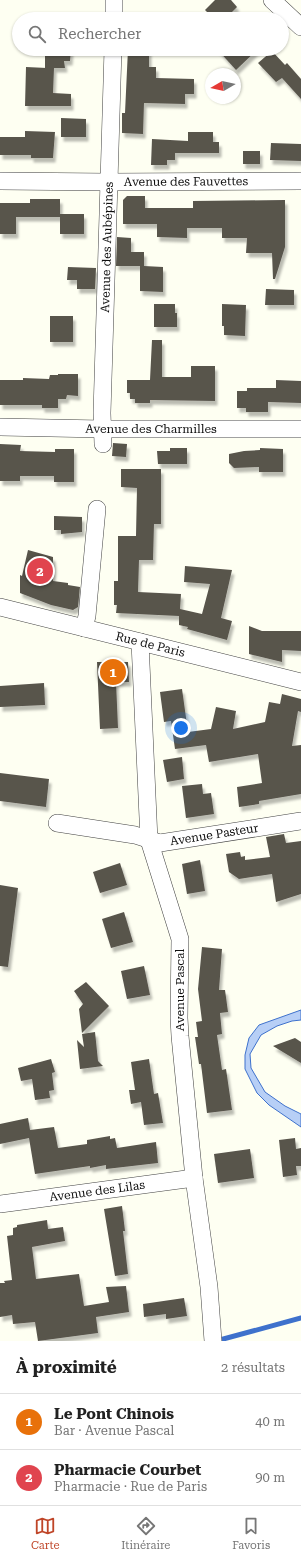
<!DOCTYPE html>
<html lang="fr">
<meta charset="utf-8">
<style>
:root{--surface:#fff;--page:#f6f6f6;--text:#222;--muted:#767676;--line:#e0e0e0;--accent:#bf4528}
body{margin:0;font-family:"Roboto Serif",serif;background:var(--page);color:var(--text)}
.compass{position:absolute;left:205px;top:68px;width:36px;height:36px;border-radius:50%;background:var(--surface);box-shadow:0 1px 3px #0004;rotate:261deg}
.you{position:absolute;left:181px;top:728px;width:14px;height:14px;margin:-10px;border:3px solid #fff;border-radius:50%;background:#1a73e8;box-shadow:0 0 0 6px #1a73e833}
.badge{display:grid;place-items:center;width:26px;height:26px;border-radius:50%;background:var(--accent);color:#fff;font-size:13px;font-weight:700}
.pin{position:absolute;translate:-50% -50%;border:2px solid #fff;box-shadow:0 1px 4px #0006}
.list{margin:0;padding:0;list-style:none}
h2{display:flex;justify-content:space-between;align-items:center;height:52px;margin:0;padding:0 16px;font-size:17px}
h2 small{font-size:13px;font-weight:400;color:var(--muted)}
.list li{display:grid;grid-template-columns:26px 1fr auto;gap:12px;align-items:center;box-sizing:border-box;height:56px;padding:0 16px;border-top:1px solid var(--line)}
.list b{display:block;font-size:15px;white-space:nowrap}
.list p{margin:0;font-size:13px;white-space:nowrap;color:var(--muted)}
.list em{font-size:13px;font-style:normal;color:var(--muted)}
.icon{flex:none;width:22px;height:22px;fill:none;stroke:currentColor;stroke-width:2;stroke-linecap:round;stroke-linejoin:round}
.map{position:relative;flex:none;width:301px;height:1341px;overflow:hidden}
.search{position:absolute;background:var(--surface);box-shadow:0 1px 3px #0004;left:12px;right:12px;top:12px;height:44px;display:flex;align-items:center;gap:10px;box-sizing:border-box;padding:0 14px;border-radius:22px;color:var(--muted);font-size:15px}
.sheet{height:164px;background:var(--surface)}
nav{display:flex;justify-content:space-around;align-items:center;box-sizing:border-box;height:56px;border-top:1px solid var(--line);background:var(--surface);font-size:11px;color:var(--muted)}
nav a{display:grid;justify-items:center;gap:2px}
nav .on{color:var(--accent)}
.map>svg:first-child{display:block}
.water{fill:#b7cff6;stroke:#3e71cc}
.lines{fill:none;stroke-linecap:round;stroke-linejoin:round}
.stream{stroke:#3e71cc;stroke-width:5}
.building{fill:#58544c;filter:url(#shadow)}
.minor-casing{stroke:#424242;stroke-width:18}
.minor{stroke:#fff;stroke-width:17}
.labels{text-anchor:middle;dominant-baseline:central;stroke-width:4;stroke-linejoin:round;paint-order:stroke}
.street-label{font-size:12px;fill:#0f0f0f;stroke:#fff}
</style>
<div class="map">
<svg width="301" height="1341" viewBox="0 0 301 1341">
<defs>
<filter id="shadow"><feDropShadow dx="2.5" dy="4.5" stdDeviation="1" flood-color="#0004"/></filter>
</defs>
<rect width="100%" height="100%" fill="#fefff2"/>
<path class="water" d="M301 1010V1020L292 1021 277 1026 261 1035 250 1054 251 1068 265 1092 285 1106 301 1114V1127L269 1105 257 1093 245 1069V1055L249 1038 259 1025Z"/>
<g class="lines">
<path class="stream" d="M216 1341 301 1318"/>
</g>
<g class="building">
<path d="M215 0H231L237 7 225 19H214L205 10Z"/>
<path d="M45 49H71L70 61H64L65 68H54L53 93 71 94V106H25L26 67 47 68H45Z"/>
<path d="M128 49H149V67H156V78L194 79V94H185V104L144 103 143 134 122 133V113H125Z"/>
<path d="M217 49H258L236 70Z"/>
<path d="M272 51 285 65 287 63 301 79V99L282 78 276 82 258 63Z"/>
<path d="M61 118 86 119V137H61Z"/>
<path d="M25 131 55 132 53 158H31V155H0V137H25Z"/>
<path d="M188 132H213V142H219V153H175V160H167V165H151L152 139 188 141Z"/>
<path d="M271 143 301 144V161L270 160Z"/>
<rect x="243" y="151" width="17" height="13"/>
<path d="M127 196H145V208H193V201L285 200V247L275 279H273L272 253H246L247 238H222V228H187V238L157 237V224H123V200Z"/>
<path d="M30 199H60V217H16V234H0V203H30Z"/>
<rect x="60" y="214" width="24" height="20"/>
<path d="M117 237 131 238V252H144V266L163 267V292L140 291V266H116Z"/>
<path d="M68 267 96 268 95 289H77V280H67Z"/>
<path d="M266 289 294 290V305H265Z"/>
<path d="M154 304H175V313H177V327H154Z"/>
<path d="M222 304 246 305 245 336 224 335V326H222Z"/>
<rect x="50" y="316" width="23" height="26"/>
<path d="M152 340H162V377H191V366H215V401L150 400V403H135V399H130V393H127V380H150Z"/>
<path d="M58 374H78V396L67 395 66 399H58V408H42V405H0V380H23V378L49 379 50 375H58Z"/>
<path d="M276 380 301 381V403L268 402V412H246V408H237V391H247V388H276Z"/>
<path d="M113 443 127 444 126 457 112 456Z"/>
<path d="M0 444 21 445 20 451 55 452V449H74V482H54V476H20V481H0Z"/>
<path d="M170 448H187V464H158L157 451H170Z"/>
<path d="M260 448 283 449V472H259V467L234 468 229 463V454L244 451 260 450Z"/>
<path d="M121 469H161V524H154L153 560H139L138 592 181 594 180 609 202 614 210 584 184 582 185 566 232 570 221 618 232 621 227 640 187 629 188 627 179 625V616L116 613 117 605H114V581H118V536H136L137 488 121 487Z"/>
<path d="M54 516 82 517V532L61 534V530H54Z"/>
<path d="M28 550 53 557V581L68 583V585L80 587 78 607 73 610 51 605 20 593V575L22 576Z"/>
<path d="M249 626 262 631H301V651L282 650V662L249 654Z"/>
<path d="M97 662H128L129 682H116L118 728 100 729Z"/>
<path d="M44 683 45 705 0 707V686Z"/>
<path d="M182 689 188 732 211 729 216 707 236 711 233 729 265 722 269 702 280 704 282 694 301 699V712L298 711 292 746 301 745V794L259 801V804L239 807 237 787 262 783 258 754 209 762 206 745 175 749 171 721 164 722 160 692Z"/>
<path d="M182 757 184 779 167 782 163 760Z"/>
<path d="M0 773 49 779 46 807 0 801Z"/>
<path d="M202 784 203 794 211 793 214 814 186 818 182 786Z"/>
<path d="M284 834 286 843 301 841V894L276 902 272 874 239 879 229 872 226 854 240 852 241 857 245 856V860L270 857 266 837Z"/>
<path d="M200 860 205 891 187 894 182 864Z"/>
<path d="M120 863 127 885 100 893 93 872Z"/>
<path d="M0 885 18 888 8 967 0 966Z"/>
<path d="M124 912 133 942 111 948 102 919Z"/>
<path d="M202 947 222 949 219 990H225L228 1012 220 1013 222 1034 217 1035 222 1070 226 1069 232 1110 207 1113 201 1064H199L195 1037H198L196 1022 202 1021 198 989Z"/>
<path d="M144 966 150 995 127 999 121 971Z"/>
<path d="M86 982 109 1006 82 1033 79 1009 83 1004 74 991Z"/>
<path d="M95 1032 98 1061 103 1066 80 1069 77 1040 84 1047 82 1034Z"/>
<path d="M295 1038 301 1042V1063L273 1046Z"/>
<path d="M51 1059 55 1072 52 1073 54 1090 49 1091 50 1098 35 1100 32 1079 21 1081 18 1068Z"/>
<path d="M149 1059 154 1094 158 1093 163 1123 144 1125 141 1102 131 1104 129 1090H135L131 1062Z"/>
<path d="M28 1118 30 1130 54 1127 58 1148 87 1144V1140L110 1136V1139L115 1138 117 1148 156 1142 158 1163 106 1169V1165L90 1168V1166L35 1174 29 1138 0 1144V1124Z"/>
<path d="M295 1138 296 1149 301 1148V1166H296L297 1175 283 1177 279 1140Z"/>
<path d="M250 1149 254 1178 218 1183 214 1154Z"/>
<path d="M122 1206 125 1231H123L128 1274 115 1276 104 1209Z"/>
<path d="M47 1220 48 1229 63 1227 65 1241 32 1247 36 1279 79 1274 84 1306 109 1302 106 1287 126 1286 129 1312 96 1317 98 1333 38 1341 35 1322 13 1324 12 1315 0 1317V1283H5L4 1281 12 1280 7 1236 13 1235V1228L17 1227V1225Z"/>
<path d="M184 1298 187 1316 166 1319V1314L144 1317 143 1304Z"/>
</g>
<g class="lines">
<g class="minor-casing">
<g id="minor">
<path d="M272 0 301 27"/>
<path d="M114 19V0"/>
<path id="s1" d="M0 181 108 182 301 181"/>
<path id="s2" d="M0 427 102 429H301"/>
<path id="s3" d="M103 444 102 413 113 49"/>
<path id="s4" d="M0 607 301 682"/>
<path d="M84 628 87 616 97 509"/>
<path d="M140 642 149 840 180 939 179 1018 180 1036 194 1178 209 1287 213 1341"/>
<path id="s5" d="M57 823 135 835 160 843 301 821"/>
<path id="s6" d="M0 1204 194 1178"/>
</g>
</g>
<use href="#minor" class="minor"/>
</g>
<g class="labels">
<g class="street-label">
<text stroke="none"><textPath href="#s1" startOffset="186">Avenue des Fauvettes</textPath></text>
<text stroke="none"><textPath href="#s3" startOffset="197">Avenue des Aubépines</textPath></text>
<text stroke="none"><textPath href="#s2" startOffset="151">Avenue des Charmilles</textPath></text>
<text stroke="none"><textPath href="#s4" startOffset="155">Rue de Paris</textPath></text>
<text stroke="none"><textPath href="#s5" startOffset="160">Avenue Pasteur</textPath></text>
<text transform="translate(180 990) rotate(-90)">Avenue Pascal</text>
<text stroke="none"><textPath href="#s6" startOffset="98">Avenue des Lilas</textPath></text>
</g>
</g>
</svg>
<svg class="compass" viewBox="-18 -18 36 36"><path d="M0-13l5 13h-10z" fill="#e53935"/><path d="M0 13l5-13h-10z" fill="#767676"/></svg>
<div class="you"></div>
<div class="pin badge" style="left:113px;top:672px;background:#e8710a">1</div>
<div class="pin badge" style="left:40px;top:571px;background:#e0444e">2</div>
<div class="search"><svg class="icon" aria-label="search" viewBox="0 0 24 24"><circle cx="10" cy="10" r="6"/><path d="M15 15l6 6"/></svg>Rechercher</div>
</div>
<section class="sheet">
<h2>À proximité<small>2 résultats</small></h2>
<ul class="list">
<li><span class="badge" style="background:#e8710a">1</span><div><b>Le Pont Chinois</b><p>Bar · Avenue Pascal</p></div><em>40 m</em></li>
<li><span class="badge" style="background:#e0444e">2</span><div><b>Pharmacie Courbet</b><p>Pharmacie · Rue de Paris</p></div><em>90 m</em></li>
</ul>
</section>
<nav>
<a class="on"><svg class="icon" aria-label="map" viewBox="0 0 24 24"><path d="M3 6l6-2 6 2 6-2v14l-6 2-6-2-6 2zM9 4v14M15 6v14"/></svg>Carte</a>
<a><svg class="icon" aria-label="directions" viewBox="0 0 24 24"><path d="M12 3l9 9-9 9-9-9zM9 14v-3h6M13 9l2 2-2 2"/></svg>Itinéraire</a>
<a><svg class="icon" aria-label="saved" viewBox="0 0 24 24"><path d="M7 4h10v16l-5-4-5 4z"/></svg>Favoris</a>
</nav>
